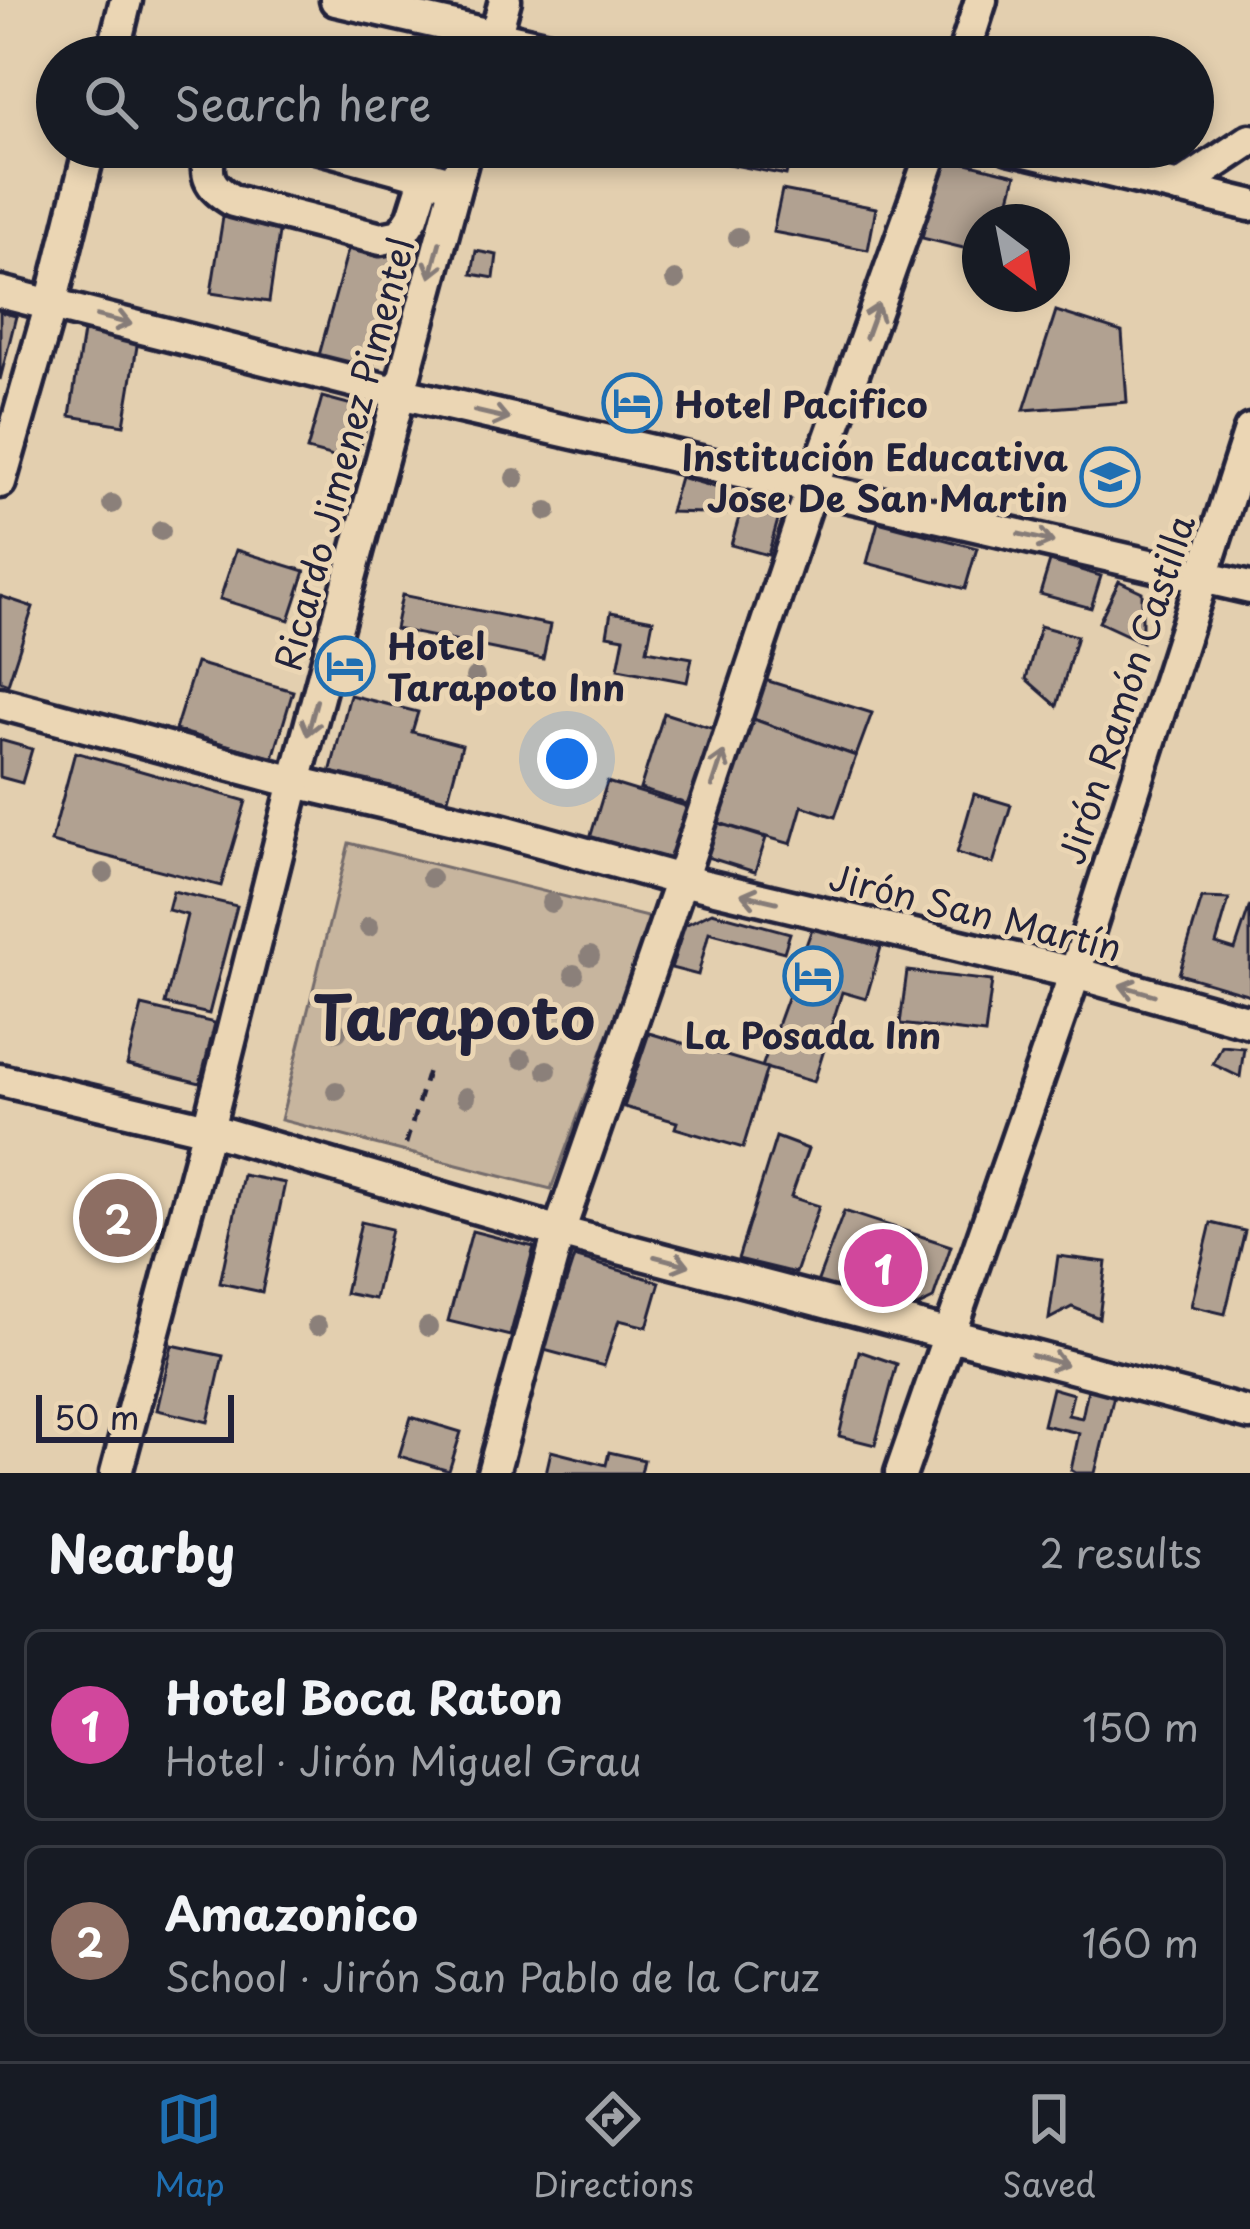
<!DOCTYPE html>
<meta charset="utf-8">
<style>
:root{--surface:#171b24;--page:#242831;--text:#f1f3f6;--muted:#9ea1a6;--line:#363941;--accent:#1f6fb2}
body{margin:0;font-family:"Playpen Sans",sans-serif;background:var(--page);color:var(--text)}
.compass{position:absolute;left:962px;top:204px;width:108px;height:108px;border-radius:50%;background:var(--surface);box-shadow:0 6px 18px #0003;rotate:148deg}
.scale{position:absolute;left:36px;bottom:30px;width:198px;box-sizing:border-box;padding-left:12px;border:6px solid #22223b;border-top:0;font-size:33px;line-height:42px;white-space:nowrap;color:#22223b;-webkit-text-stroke:9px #ebd6b4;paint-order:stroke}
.you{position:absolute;left:567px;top:759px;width:42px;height:42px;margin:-30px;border:9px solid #fff;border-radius:50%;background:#1a73e8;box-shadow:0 0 0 18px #1a73e833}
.badge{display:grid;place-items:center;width:78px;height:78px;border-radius:50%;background:var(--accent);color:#fff;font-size:39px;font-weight:700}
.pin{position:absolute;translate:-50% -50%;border:6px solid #fff;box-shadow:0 3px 12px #0006}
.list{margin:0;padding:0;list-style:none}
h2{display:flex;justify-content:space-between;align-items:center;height:156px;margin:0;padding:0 48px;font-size:51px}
h2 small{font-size:39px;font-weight:400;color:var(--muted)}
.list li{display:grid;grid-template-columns:78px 1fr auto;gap:36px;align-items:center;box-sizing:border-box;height:192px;margin:0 24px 24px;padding:0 24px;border:3px solid var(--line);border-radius:18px}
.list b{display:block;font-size:45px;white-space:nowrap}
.list p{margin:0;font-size:39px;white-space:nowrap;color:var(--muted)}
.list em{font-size:39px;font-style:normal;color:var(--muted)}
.icon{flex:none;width:66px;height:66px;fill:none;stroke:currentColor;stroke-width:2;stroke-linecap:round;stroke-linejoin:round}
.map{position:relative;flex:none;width:1250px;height:1473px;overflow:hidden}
.search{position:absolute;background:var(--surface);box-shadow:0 6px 18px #0003;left:36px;right:36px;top:36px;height:132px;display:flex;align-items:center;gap:30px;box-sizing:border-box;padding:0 42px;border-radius:66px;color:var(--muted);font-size:45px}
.sheet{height:588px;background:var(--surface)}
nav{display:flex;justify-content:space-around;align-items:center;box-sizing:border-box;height:168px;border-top:3px solid var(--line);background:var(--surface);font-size:33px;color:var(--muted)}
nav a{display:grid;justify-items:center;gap:6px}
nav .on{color:var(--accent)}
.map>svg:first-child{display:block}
.green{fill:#c7b59e;stroke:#746c6c;stroke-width:3}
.building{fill:#b1a191;stroke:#22223b;stroke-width:3}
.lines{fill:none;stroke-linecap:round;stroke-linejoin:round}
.minor-casing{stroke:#22223b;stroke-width:39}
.path{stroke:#22223b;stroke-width:4.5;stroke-dasharray:12 9;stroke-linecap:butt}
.minor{stroke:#ebd6b4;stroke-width:30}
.tree{fill:#8b807a}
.oneway{stroke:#867c78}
.labels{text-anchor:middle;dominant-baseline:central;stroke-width:10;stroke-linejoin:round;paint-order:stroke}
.poi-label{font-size:36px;font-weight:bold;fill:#22223b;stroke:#ebd6b4;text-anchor:start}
.street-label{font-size:36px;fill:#22223b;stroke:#ebd6b4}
.town-label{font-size:60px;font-weight:bold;fill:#22223b;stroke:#ebd6b4}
</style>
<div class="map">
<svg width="1250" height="1473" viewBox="0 0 1250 1473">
<rect width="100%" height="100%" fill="#e3cfaf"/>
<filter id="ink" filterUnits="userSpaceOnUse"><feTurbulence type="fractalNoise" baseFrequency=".00833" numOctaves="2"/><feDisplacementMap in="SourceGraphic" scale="24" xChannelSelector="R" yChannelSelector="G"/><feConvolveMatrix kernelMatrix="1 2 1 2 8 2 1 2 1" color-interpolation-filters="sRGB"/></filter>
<g filter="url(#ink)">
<path class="green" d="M349 843 651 918 551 1189 281 1120Z"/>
<g class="building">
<path d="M709 147H792L786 175 707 160Z"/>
<path d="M942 157 1016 175 1004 222H980V252L922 238Z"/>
<path d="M782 190 876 208 868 250 773 232Z"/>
<path d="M223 217 280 226 269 302 211 293Z"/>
<path d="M352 235 404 249 368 384 315 370Z"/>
<path d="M476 251 497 255 494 278 472 274Z"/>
<path d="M1056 311 1122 332 1127 402 1024 410Z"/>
<path d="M0 312 16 316 0 380Z"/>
<path d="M83 332 138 340 124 425 70 416Z"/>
<path d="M322 397 371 410 356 463 307 450Z"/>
<path d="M680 477 782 506 768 555 731 545 740 514 670 512Z"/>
<path d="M878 522 977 548 965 589 867 563Z"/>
<path d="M236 550 305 571 289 620 220 599Z"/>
<path d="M1050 561 1101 576 1091 608 1040 594Z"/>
<path d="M1119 581 1142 592V642L1099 622Z"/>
<path d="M402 595 550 625 543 659 395 629Z"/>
<path d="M0 596 33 607 8 684 0 681Z"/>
<path d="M611 612 653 620 647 650 692 658 687 682 618 669 624 638 607 635Z"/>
<path d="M1040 626 1077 636 1057 706 1026 679Z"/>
<path d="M196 663 293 691 273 758 175 730Z"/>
<path d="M765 680 872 713 856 756 753 719Z"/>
<path d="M350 695 418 712 412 732 462 745 447 802 330 773Z"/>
<path d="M664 713 714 729 690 805 640 789Z"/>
<path d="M753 719 856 756 835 817 802 806 791 844 715 822Z"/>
<path d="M0 740 32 749 22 783 0 777Z"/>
<path d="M75 752 246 801 221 886 51 842Z"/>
<path d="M607 782 692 808 674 864 590 838Z"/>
<path d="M974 794 1011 805 993 864 957 853Z"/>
<path d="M715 822 766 838 755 872 704 856Z"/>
<path d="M173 891 237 906 209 1014 165 1004 187 915 168 910Z"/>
<path d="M1202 898 1229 899 1216 944 1235 950 1250 905V995L1179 974Z"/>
<path d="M712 912 790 933 784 952 709 932 698 975 671 968 685 925Z"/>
<path d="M813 926 881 947 866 999 842 992 814 1082 762 1067Z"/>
<path d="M907 971 992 981 985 1034 900 1024Z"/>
<path d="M142 1006 215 1023 200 1083 127 1065Z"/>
<path d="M649 1033 767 1068 743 1148 675 1128 677 1122 624 1107Z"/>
<path d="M1222 1046 1244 1048 1240 1077 1213 1064Z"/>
<path d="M776 1137 808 1149 791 1197 819 1206 796 1273 738 1259Z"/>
<path d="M243 1175 285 1183 262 1292 220 1283Z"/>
<path d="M844 1211 951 1246 933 1299 902 1314 814 1291Z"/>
<path d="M361 1222 391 1229 375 1299 345 1293Z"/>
<path d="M1211 1223 1245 1231 1225 1314 1191 1306Z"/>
<path d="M472 1231 534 1247 510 1336 448 1321Z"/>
<path d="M1058 1256 1106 1262 1099 1318 1072 1307 1049 1319Z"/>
<path d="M574 1257 660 1282 647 1327 619 1320 604 1366 544 1350Z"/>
<path d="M172 1345 223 1356 208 1422 157 1410Z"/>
<path d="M859 1351 897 1364 875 1445 839 1436Z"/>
<path d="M1052 1388 1073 1394 1068 1415 1082 1418 1088 1389 1114 1395 1095 1473H1076L1071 1470 1079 1433 1043 1425Z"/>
<path d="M411 1417 461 1432 449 1471 399 1456Z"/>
<path d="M551 1451 606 1465 609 1452 644 1460 641 1473H546Z"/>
</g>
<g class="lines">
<g class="minor-casing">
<g id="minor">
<path d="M336 0 588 57"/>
<path d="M491 52 505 0"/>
<path d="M112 57 126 0"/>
<path d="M963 57 981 0"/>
<path d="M210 147C205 177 207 185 233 201L381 239 401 235 413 217 426 176"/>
<path d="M319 147 444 181"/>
<path d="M1009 147 1250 205"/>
<path d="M1178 188 1250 140"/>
<path d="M0 292 399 393 1250 588"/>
<path d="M0 482 51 304 90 147"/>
<path d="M0 703 295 782 500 830 681 880 1075 973 1250 1022"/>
<path d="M0 1080 208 1129 559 1232 1250 1414"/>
<path d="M116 1473 208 1129 295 782 466 147"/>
<path d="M493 1473 559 1232 681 880 812 488 934 147"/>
<path d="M901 1473 1075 973 1250 430"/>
</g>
</g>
<path class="path" d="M406 1144 428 1070"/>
<use href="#minor" class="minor"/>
</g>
<g class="tree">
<circle cx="738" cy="237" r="10"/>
<circle cx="675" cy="280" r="10"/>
<circle cx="515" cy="478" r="10"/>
<circle cx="112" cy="504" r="10"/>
<circle cx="547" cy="511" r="10"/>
<circle cx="161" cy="531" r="10"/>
<circle cx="475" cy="677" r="10"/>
<circle cx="104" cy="873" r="10"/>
<circle cx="431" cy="878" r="10"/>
<circle cx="551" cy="903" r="10"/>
<circle cx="369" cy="927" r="10"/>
<circle cx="590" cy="956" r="10"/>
<circle cx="574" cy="974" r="10"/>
<circle cx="337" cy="1032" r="10"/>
<circle cx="522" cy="1059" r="10"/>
<circle cx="547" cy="1070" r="10"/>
<circle cx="336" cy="1091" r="10"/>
<circle cx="466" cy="1097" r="10"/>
<circle cx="317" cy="1326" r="10"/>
<circle cx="428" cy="1327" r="10"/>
</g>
<defs><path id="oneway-shaft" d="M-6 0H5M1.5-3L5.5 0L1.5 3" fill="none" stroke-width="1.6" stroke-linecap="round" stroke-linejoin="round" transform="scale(3)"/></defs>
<g class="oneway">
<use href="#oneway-shaft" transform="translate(435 260) rotate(105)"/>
<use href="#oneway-shaft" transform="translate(114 320) rotate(14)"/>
<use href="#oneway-shaft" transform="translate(872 321) rotate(-70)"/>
<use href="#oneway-shaft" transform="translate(492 415) rotate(13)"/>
<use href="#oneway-shaft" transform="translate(1036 538) rotate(13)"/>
<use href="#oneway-shaft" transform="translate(312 718) rotate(105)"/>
<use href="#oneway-shaft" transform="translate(718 769) rotate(-72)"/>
<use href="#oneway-shaft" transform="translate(759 898) rotate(-167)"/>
<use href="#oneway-shaft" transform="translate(1137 990) rotate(-164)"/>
<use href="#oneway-shaft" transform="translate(672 1261) rotate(15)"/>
<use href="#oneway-shaft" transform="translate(1049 1360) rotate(15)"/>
</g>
</g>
<defs>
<g id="hotel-ring" transform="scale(3)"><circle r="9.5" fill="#ebd6b4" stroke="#1f6fb2" stroke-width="1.5"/><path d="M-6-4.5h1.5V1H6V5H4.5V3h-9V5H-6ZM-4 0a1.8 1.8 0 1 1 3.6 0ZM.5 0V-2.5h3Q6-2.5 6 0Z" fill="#1f6fb2"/></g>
<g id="school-ring" transform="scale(3)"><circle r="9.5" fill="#ebd6b4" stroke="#1f6fb2" stroke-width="1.5"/><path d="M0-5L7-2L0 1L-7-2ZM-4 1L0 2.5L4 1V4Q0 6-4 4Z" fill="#1f6fb2"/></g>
</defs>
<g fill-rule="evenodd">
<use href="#hotel-ring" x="632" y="403"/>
<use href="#school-ring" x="1110" y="477"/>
<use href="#hotel-ring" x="345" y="666"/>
<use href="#hotel-ring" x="813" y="976"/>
</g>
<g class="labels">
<g class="poi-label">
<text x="674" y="403">Hotel Pacifico</text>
<text x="1068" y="456" text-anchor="end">Institución Educativa<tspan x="1068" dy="41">Jose De San Martin</tspan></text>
<text x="387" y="645">Hotel<tspan x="387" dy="41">Tarapoto Inn</tspan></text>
<text x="813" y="1034" text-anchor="middle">La Posada Inn</text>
</g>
<g class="street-label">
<text transform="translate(343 454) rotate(-75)">Ricardo Jimenez Pimentel</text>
<text transform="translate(1125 689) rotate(-72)">Jirón Ramón Castilla</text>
<text transform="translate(976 911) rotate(14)">Jirón San Martín</text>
</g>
<g class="town-label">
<text x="454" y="1015">Tarapoto</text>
</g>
</g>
</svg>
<svg class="compass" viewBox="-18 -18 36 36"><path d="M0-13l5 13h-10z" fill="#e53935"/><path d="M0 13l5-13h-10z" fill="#9ea1a6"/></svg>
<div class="scale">50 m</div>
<div class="you"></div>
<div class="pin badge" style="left:883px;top:1268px;background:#d1479c">1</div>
<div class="pin badge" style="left:118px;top:1218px;background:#8d6e63">2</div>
<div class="search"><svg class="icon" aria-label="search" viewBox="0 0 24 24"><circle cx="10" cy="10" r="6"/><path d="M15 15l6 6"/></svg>Search here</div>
</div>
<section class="sheet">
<h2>Nearby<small>2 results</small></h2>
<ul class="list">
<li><span class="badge" style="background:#d1479c">1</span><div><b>Hotel Boca Raton</b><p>Hotel · Jirón Miguel Grau</p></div><em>150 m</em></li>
<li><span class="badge" style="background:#8d6e63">2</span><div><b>Amazonico</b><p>School · Jirón San Pablo de la Cruz</p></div><em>160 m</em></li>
</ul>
</section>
<nav>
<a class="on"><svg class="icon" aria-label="map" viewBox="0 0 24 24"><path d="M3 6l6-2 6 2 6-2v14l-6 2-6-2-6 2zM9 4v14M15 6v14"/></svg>Map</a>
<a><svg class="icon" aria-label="directions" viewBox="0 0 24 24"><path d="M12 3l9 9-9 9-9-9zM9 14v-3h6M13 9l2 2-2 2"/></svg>Directions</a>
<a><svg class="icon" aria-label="saved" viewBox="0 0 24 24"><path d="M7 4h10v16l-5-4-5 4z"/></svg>Saved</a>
</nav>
